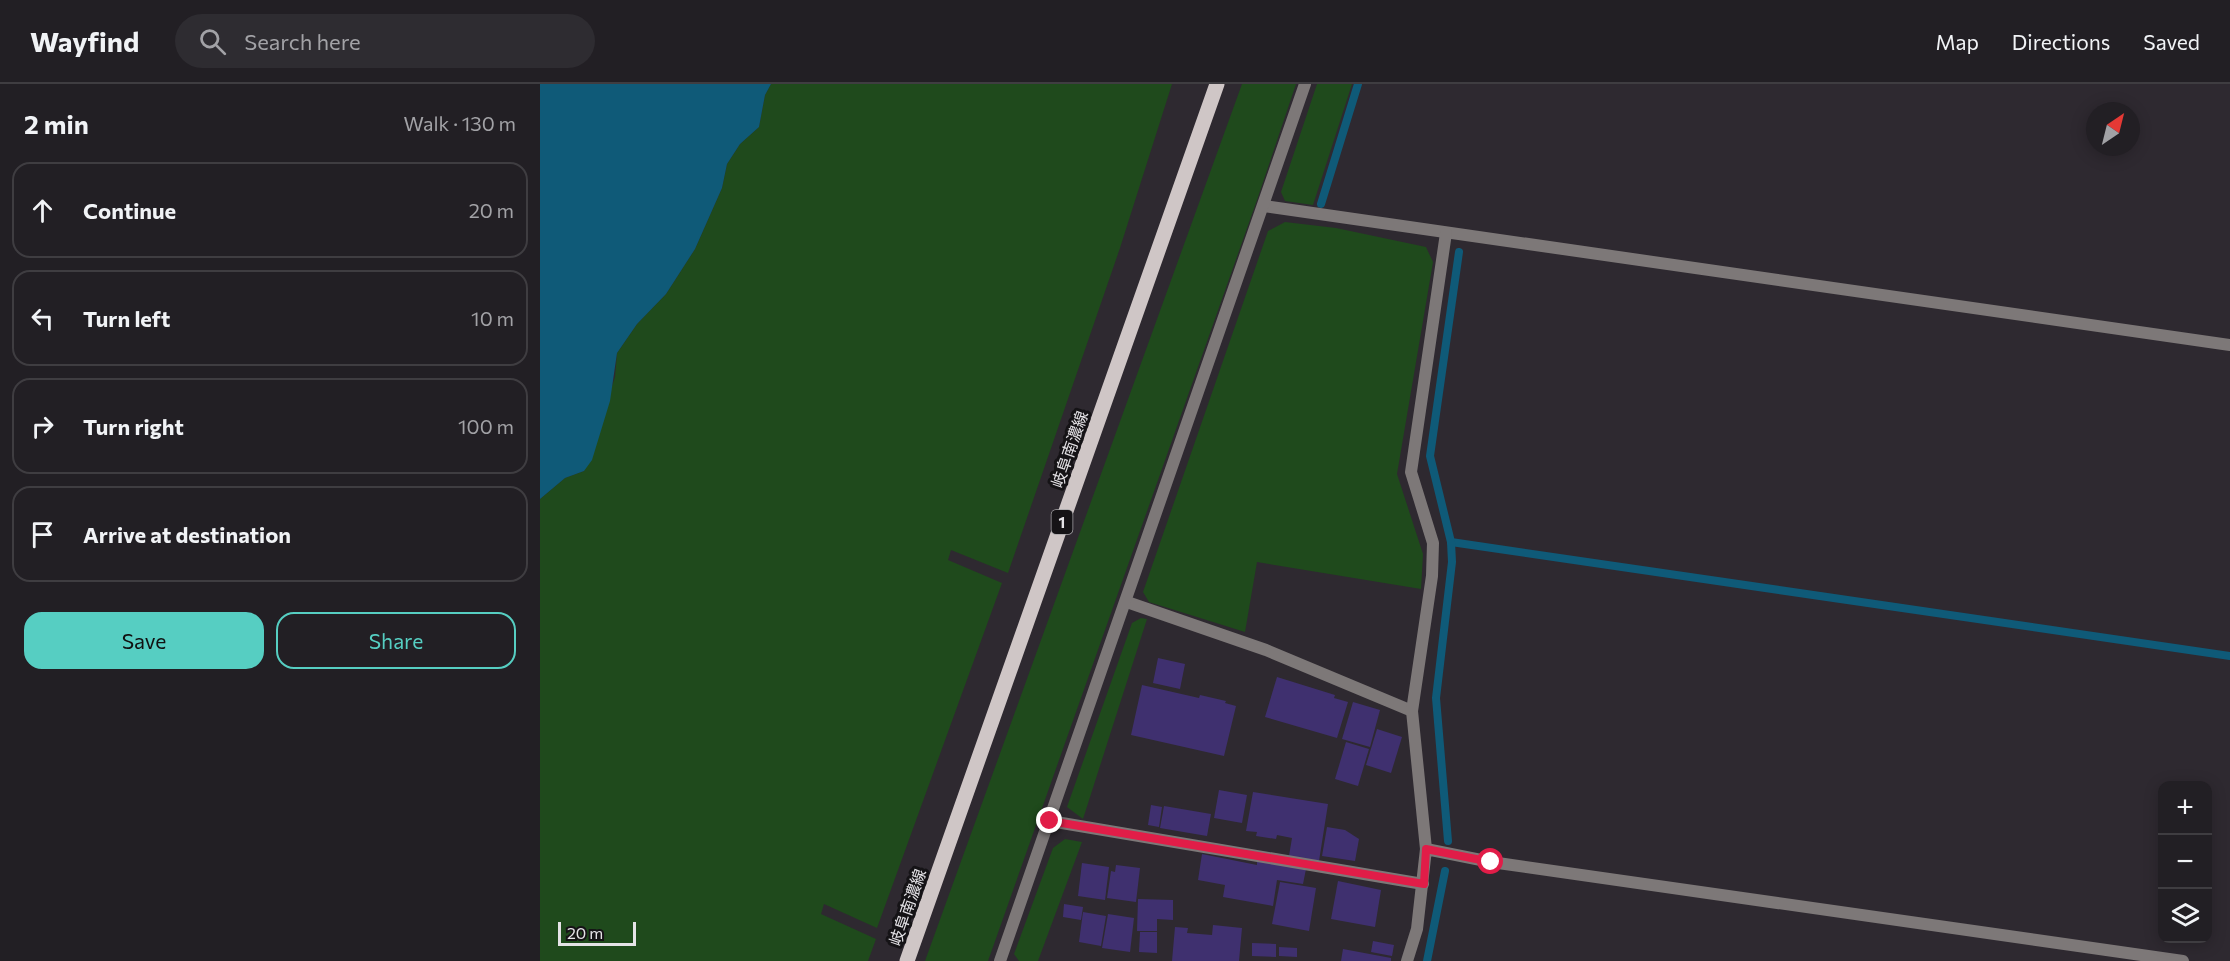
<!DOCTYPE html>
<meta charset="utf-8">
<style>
:root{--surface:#221f24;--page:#2e2c31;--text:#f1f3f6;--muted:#a2a2a6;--line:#3f3d41;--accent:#56cec2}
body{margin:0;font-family:Commissioner,"Noto Sans JP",sans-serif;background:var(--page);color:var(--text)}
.controls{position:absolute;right:18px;bottom:18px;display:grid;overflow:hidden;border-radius:12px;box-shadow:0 3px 15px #0003}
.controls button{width:54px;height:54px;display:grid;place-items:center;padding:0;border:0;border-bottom:2px solid var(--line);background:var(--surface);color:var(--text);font:30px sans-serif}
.compass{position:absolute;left:1546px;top:18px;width:54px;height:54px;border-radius:50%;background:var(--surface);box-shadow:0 3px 15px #0003;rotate:35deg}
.scale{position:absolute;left:18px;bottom:15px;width:78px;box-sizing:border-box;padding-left:6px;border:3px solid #e5e3e7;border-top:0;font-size:16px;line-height:21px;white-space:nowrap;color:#e5e3e7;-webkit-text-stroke:4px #151316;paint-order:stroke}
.stop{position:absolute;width:18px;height:18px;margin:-14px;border:4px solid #e11d48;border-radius:50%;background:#fff}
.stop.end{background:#e11d48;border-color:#fff;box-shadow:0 2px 6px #0008}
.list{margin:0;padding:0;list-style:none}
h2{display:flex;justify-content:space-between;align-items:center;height:78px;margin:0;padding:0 24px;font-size:26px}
h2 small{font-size:20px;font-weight:400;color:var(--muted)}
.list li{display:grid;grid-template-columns:39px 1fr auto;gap:18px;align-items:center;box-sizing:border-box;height:96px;margin:0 12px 12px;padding:0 12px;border:2px solid var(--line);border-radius:18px}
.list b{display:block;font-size:22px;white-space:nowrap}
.list em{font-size:20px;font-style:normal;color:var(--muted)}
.actions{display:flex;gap:12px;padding:18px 24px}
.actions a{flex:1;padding:14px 0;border:2px solid var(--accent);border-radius:18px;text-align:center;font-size:21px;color:var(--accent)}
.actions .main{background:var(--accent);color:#111}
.icon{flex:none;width:33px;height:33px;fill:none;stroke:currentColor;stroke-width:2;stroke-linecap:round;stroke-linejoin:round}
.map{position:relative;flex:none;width:1690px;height:877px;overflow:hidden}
header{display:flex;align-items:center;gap:36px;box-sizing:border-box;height:84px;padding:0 30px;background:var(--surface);border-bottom:2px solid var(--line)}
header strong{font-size:28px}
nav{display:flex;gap:33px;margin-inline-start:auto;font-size:21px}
.search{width:420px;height:54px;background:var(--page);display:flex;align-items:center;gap:15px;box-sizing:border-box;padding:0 21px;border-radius:33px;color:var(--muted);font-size:22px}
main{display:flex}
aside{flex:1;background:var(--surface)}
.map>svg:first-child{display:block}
.green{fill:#1f4a1c}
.water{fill:#0f5a78}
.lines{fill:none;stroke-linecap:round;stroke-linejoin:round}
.stream{stroke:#0f5a78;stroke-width:8}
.building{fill:#3f306f}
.street{stroke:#7d7878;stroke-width:12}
.primary{stroke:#cfc6c6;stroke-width:15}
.route{stroke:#e11d48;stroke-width:8}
.labels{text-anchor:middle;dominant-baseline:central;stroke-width:6;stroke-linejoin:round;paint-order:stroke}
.shield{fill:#151316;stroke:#a7a5a8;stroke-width:1.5}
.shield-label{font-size:15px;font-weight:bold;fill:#e5e3e7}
.street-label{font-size:16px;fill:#e5e3e7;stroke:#151316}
</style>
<header>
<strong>Wayfind</strong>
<div class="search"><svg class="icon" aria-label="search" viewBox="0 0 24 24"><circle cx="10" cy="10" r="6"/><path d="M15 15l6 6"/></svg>Search here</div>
<nav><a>Map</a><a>Directions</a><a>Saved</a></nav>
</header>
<main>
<aside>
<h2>2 min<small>Walk · 130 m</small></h2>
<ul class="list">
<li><svg class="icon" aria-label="ahead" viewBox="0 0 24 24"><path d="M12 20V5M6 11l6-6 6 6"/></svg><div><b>Continue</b></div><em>20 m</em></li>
<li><svg class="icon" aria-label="left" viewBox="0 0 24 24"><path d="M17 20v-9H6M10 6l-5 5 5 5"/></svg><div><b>Turn left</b></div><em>10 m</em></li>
<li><svg class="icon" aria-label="right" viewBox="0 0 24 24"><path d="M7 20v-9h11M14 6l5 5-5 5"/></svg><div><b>Turn right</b></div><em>100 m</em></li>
<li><svg class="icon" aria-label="arrive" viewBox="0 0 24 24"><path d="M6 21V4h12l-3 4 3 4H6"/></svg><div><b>Arrive at destination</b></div></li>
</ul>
<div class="actions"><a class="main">Save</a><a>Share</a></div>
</aside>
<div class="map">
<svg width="1690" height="877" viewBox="0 0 1690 877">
<rect width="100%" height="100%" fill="#2e2930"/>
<g class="green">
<path d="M231 0H632L580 164 468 489 411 466 408 476 462 499 337 844 284 820 281 830 336 855 328 877H0V415L25 394 44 387 75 293 77 269 97 240 126 210 155 165 182 104 187 80 200 60 219 43 225 11Z"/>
<path d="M702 0H756L717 116 448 877H385Z"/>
<path d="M777 0H812L773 121 745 117 741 108Z"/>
<path d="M745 138 796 144 886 163 893 178 857 390 883 470 881 505 717 478 705 548 609 518 603 508 728 147Z"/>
<path d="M601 534 607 535 543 735 527 723 592 539Z"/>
<path d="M525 755 542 758 498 877H479L474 870 513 764Z"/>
</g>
<path class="water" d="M0 0H231L225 11 219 43 200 60 187 80 182 104 155 165 126 210 97 240 77 269 70 317 52 376 44 387 25 394 0 415Z"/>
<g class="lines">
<g class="stream">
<path d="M781 120 818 0"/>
<path d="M911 458 1690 572"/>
<path d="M908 757 896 614 912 478 911 458 890 372 919 168"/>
<path d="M887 877 905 787"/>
</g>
</g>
<g class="building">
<path d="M618 574 645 580 640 605 613 599Z"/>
<path d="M737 593 795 611 794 614 808 618 797 654 725 633Z"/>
<path d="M602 601 659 614 660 611 686 617 685 619 696 622 684 672 591 651Z"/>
<path d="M813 618 840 626 830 663 802 655Z"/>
<path d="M837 645 862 653 851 689 826 681Z"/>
<path d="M806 658 829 665 818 702 795 695Z"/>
<path d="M679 706 707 711 702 739 674 734Z"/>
<path d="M713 708 788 720 779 777 749 772 752 754 737 751 736 755 716 752 717 748 706 747Z"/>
<path d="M611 721 622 723 619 743 608 741Z"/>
<path d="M624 722 671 730 667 752 620 744Z"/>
<path d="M787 743 805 746 819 755 815 777 782 772Z"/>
<path d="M662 770 717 781V776L766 785 763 800 737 796 733 822 683 813 685 801 658 796Z"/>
<path d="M542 779 569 783 565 816 538 812Z"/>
<path d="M576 781 600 784 596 818 567 814 571 787 575 788Z"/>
<path d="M798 797 841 806 835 843 791 835Z"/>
<path d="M740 798 776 804 769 847 732 840Z"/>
<path d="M598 815 633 816V836L617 835V847H597Z"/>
<path d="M524 820 543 823 541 836 523 833Z"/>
<path d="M543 828 566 832 561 862 539 858Z"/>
<path d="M568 830 594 834 590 868 562 864Z"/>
<path d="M673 841 702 844 699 877H632L635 843 648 844 647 849 672 851Z"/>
<path d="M600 848H617V869L599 868Z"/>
<path d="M833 857 854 861 852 872 831 868Z"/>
<path d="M712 859 736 860V873L712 872Z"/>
<path d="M739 863 757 864V873L739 872Z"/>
<path d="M803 865 851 874V877H801Z"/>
</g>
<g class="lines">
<g class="street">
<path d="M724 122 1690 261"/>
<path d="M587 518 726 566 872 627"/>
<path d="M510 737 883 800"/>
<path d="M886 765 872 627 892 492 893 459 871 388 906 149"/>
<path d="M460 877 765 0"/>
<path d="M867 877 877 845 886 765 951 778 1643 877"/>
</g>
<path class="primary" d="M367 877 677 0"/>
</g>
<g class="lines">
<path class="route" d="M510 737 884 800 886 765 951 778"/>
</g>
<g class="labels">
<rect class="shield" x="511.5" y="426" width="21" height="24" rx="4.5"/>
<g class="shield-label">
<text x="522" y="438">1</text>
</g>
<g class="street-label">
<text transform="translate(529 365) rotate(-71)">岐阜南濃線</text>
<text transform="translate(367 823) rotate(-71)">岐阜南濃線</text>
</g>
</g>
</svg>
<div class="controls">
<button>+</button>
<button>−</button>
<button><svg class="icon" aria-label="layers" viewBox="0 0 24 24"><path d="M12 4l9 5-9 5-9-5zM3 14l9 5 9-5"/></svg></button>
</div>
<svg class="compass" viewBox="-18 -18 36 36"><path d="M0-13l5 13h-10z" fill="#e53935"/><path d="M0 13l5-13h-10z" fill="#a2a2a6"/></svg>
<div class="scale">20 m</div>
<div class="stop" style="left:951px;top:778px"></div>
<div class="stop end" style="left:510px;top:737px"></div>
</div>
</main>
